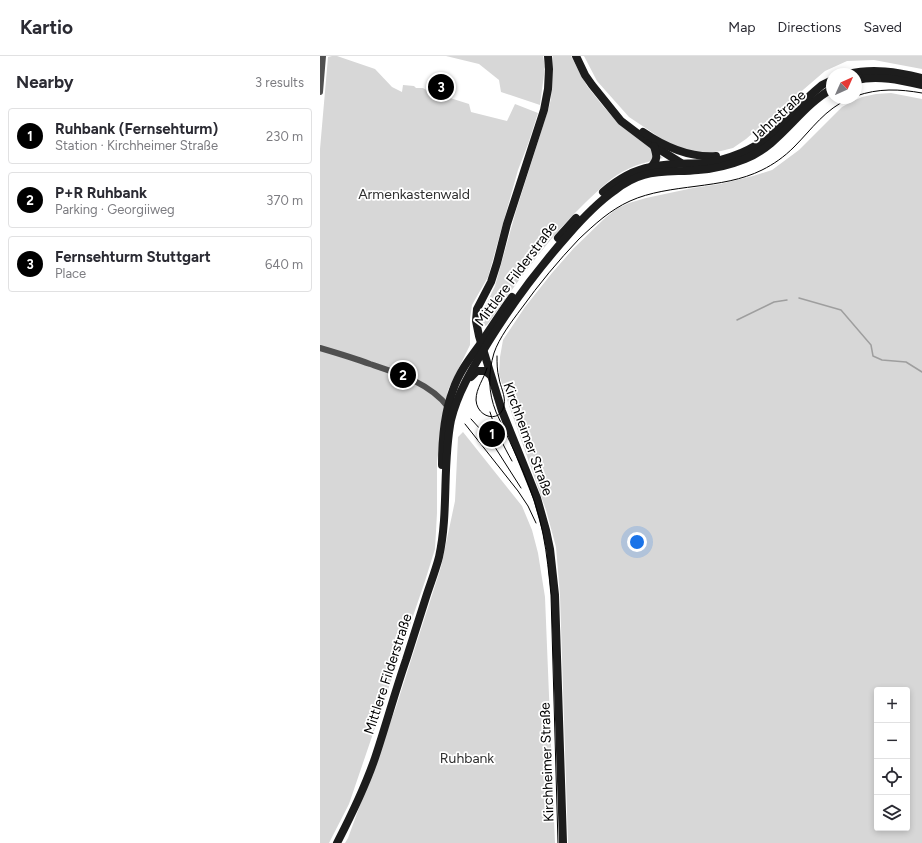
<!DOCTYPE html>
<meta charset="utf-8">
<style>
:root{--surface:#fff;--page:#f7f7f7;--text:#2b2b33;--muted:#7c7c81;--line:#e1e1e2;--accent:#000}
body{margin:0;font-family:Figtree,sans-serif;background:var(--page);color:var(--text)}
.controls{position:absolute;right:12px;bottom:12px;display:grid;overflow:hidden;border-radius:4px;box-shadow:0 2px 6px #0003}
.controls button{width:36px;height:36px;display:grid;place-items:center;padding:0;border:0;border-bottom:1px solid var(--line);background:var(--surface);color:var(--text);font:20px sans-serif}
.compass{position:absolute;left:506px;top:12px;width:36px;height:36px;border-radius:50%;background:var(--surface);box-shadow:0 2px 6px #0003;rotate:45deg}
.you{position:absolute;left:317px;top:486px;width:14px;height:14px;margin:-10px;border:3px solid #fff;border-radius:50%;background:#1a73e8;box-shadow:0 0 0 6px #1a73e833}
.badge{display:grid;place-items:center;width:26px;height:26px;border-radius:50%;background:var(--accent);color:#fff;font-size:13px;font-weight:700}
.pin{position:absolute;translate:-50% -50%;border:2px solid #fff;box-shadow:0 1px 4px #0006}
.list{margin:0;padding:0;list-style:none}
h2{display:flex;justify-content:space-between;align-items:center;height:52px;margin:0;padding:0 16px;font-size:17px}
h2 small{font-size:13px;font-weight:400;color:var(--muted)}
.list li{display:grid;grid-template-columns:26px 1fr auto;gap:12px;align-items:center;box-sizing:border-box;height:56px;margin:0 8px 8px;padding:0 8px;border:1px solid var(--line);border-radius:4px}
.list b{display:block;font-size:15px;white-space:nowrap}
.list p{margin:0;font-size:13px;white-space:nowrap;color:var(--muted)}
.list em{font-size:13px;font-style:normal;color:var(--muted)}
.icon{flex:none;width:22px;height:22px;fill:none;stroke:currentColor;stroke-width:2;stroke-linecap:round;stroke-linejoin:round}
.map{position:relative;flex:none;width:602px;height:787px;overflow:hidden}
header{display:flex;align-items:center;gap:24px;box-sizing:border-box;height:56px;padding:0 20px;background:var(--surface);border-bottom:1px solid var(--line)}
header strong{font-size:19px}
nav{display:flex;gap:22px;margin-inline-start:auto;font-size:14px}
main{display:flex}
aside{flex:1;background:var(--surface)}
.map>svg:first-child{display:block}
.green{fill:#d7d7d7;fill-rule:evenodd}
.lines{fill:none;stroke-linecap:round;stroke-linejoin:round}
.stream{stroke:#9e9e9e;stroke-width:1.5}
.minor{stroke:#505050;stroke-width:6}
.secondary{stroke:#1d1d1d;stroke-width:8}
.tram{stroke:#000;stroke-width:1}
.labels{text-anchor:middle;dominant-baseline:central;stroke-width:3.5;stroke-linejoin:round;paint-order:stroke}
.street-label{font-size:14px;fill:#000;stroke:#fff}
.park-label{font-size:14px;fill:#2e2e2e;stroke:#fff}
</style>
<header>
<strong>Kartio</strong>
<nav><a>Map</a><a>Directions</a><a>Saved</a></nav>
</header>
<main>
<aside>
<h2>Nearby<small>3 results</small></h2>
<ul class="list">
<li><span class="badge">1</span><div><b>Ruhbank (Fernsehturm)</b><p>Station · Kirchheimer Straße</p></div><em>230 m</em></li>
<li><span class="badge">2</span><div><b>P+R Ruhbank</b><p>Parking · Georgiiweg</p></div><em>370 m</em></li>
<li><span class="badge">3</span><div><b>Fernsehturm Stuttgart</b><p>Place</p></div><em>640 m</em></li>
</ul>
</aside>
<div class="map">
<svg width="602" height="787" viewBox="0 0 602 787">
<rect width="100%" height="100%" fill="#fff"/>
<g class="green">
<path d="M12 0H17L55 13 72 31 82 36 83 29 94 30 96 32H103L108 35 149 48 151 56 187 65 195 48 218 57 208 88 198 114 168 221 152 249 150 263V289L128 334 124 357 117 406V457L115 493 105 525 29 748 9 787H0V93L8 1Z"/>
<path d="M126 0H223L225 11 220 49 181 36 179 24 159 8Z"/>
<path d="M233 0H251L267 30 283 50 300 69 343 102C332 105 318 108 308 113 292 120 280 133 267 145 228 182 198 225 167 269L165 270 162 269 161 262 162 257 175 230 196 155 229 51 231 43Z"/>
<path d="M264 0H602V13L554 4 527 5 505 15 426 83 413 92 401 95 388 97 357 93 309 61 277 25Z"/>
<path d="M571 37 602 43V787H248L240 540 236 491 226 454 186 341 179 318 180 301 183 284 205 251 232 217 254 192 284 163 296 153 309 147 326 142 373 132 400 128 433 120 452 114 479 94 522 51 533 45 542 41 556 38ZM557 634H587V772H557Z"/>
<path d="M143 376 202 450 212 474 218 497 225 541 235 787H25L28 782 76 651 121 511 135 445 138 381Z"/>
</g>
<g class="lines">
<g class="stream">
<path d="M479 242 521 254 551 289 553 300 562 304 586 306 602 316"/>
<path d="M417 264 454 246 467 244"/>
</g>
<g class="minor">
<path d="M0 36 3 0"/>
<path d="M0 292C17 297 34 302 50 308 77 317 110 327 128 351"/>
</g>
<g class="secondary">
<path d="M228 0 229 13 228 33 224 54 187 168 177 207 171 226 157 253 156 265 159 280 182 355 217 442 226 474 230 493 235 539 243 787"/>
<path d="M256 0 265 19 272 29 301 65 334 90 361 107"/>
<path d="M528 18C553 12 577 16 602 22"/>
<path d="M536 24C558 19 580 24 602 29"/>
<path d="M323 76C345 91 369 102 396 100"/>
<path d="M331 111C338 103 337 100 334 90"/>
<path d="M283 136C297 124 313 114 331 111 348 107 365 108 383 107 396 106 409 102 421 97 452 85 471 56 495 35L502 29 512 24"/>
<path d="M238 182 256 162"/>
<path d="M151 321 157 315H165L170 319"/>
<path d="M122 409C122 384 124 358 133 334 139 316 150 302 161 287 171 272 181 256 192 241"/>
<path d="M17 787C31 760 45 731 55 702 66 669 75 636 86 604 93 582 100 560 107 538 111 526 116 513 119 501 129 456 122 409 131 364 138 335 154 310 169 285 193 246 218 213 248 179 262 163 277 147 294 135 303 128 313 122 324 119 341 114 360 116 378 114 394 113 410 109 425 103 461 89 479 51 512 33"/>
</g>
<g class="tram">
<path d="M536 40C559 32 579 33 602 37"/>
<path d="M167 312C164 323 156 332 156 344 157 362 181 368 184 349 186 340 180 330 179 322 177 315 177 307 177 300"/>
<path d="M170 356C175 373 183 389 192 405"/>
<path d="M151 363 171 385 201 432"/>
<path d="M145 368 198 435 208 450 216 467"/>
<path d="M238 787 231 539C229 519 227 498 223 478 215 436 194 395 176 356 168 336 168 317 174 297 179 282 192 265 201 253 219 228 238 205 259 183 275 168 290 154 310 145 350 127 402 134 442 114 454 108 464 101 474 91 493 72 504 54 530 42"/>
</g>
</g>
<g class="labels">
<g class="street-label">
<text transform="translate(458 60) rotate(-42)">Jahnstraße</text>
<text transform="translate(196 218) rotate(-53)">Mittlere Filderstraße</text>
<text transform="translate(208 383) rotate(70)">Kirchheimer Straße</text>
<text transform="translate(68 618) rotate(-72)">Mittlere Filderstraße</text>
<text transform="translate(227 706) rotate(-92)">Kirchheimer Straße</text>
</g>
<g class="park-label">
<text x="94" y="138">Armenkastenwald</text>
<text x="147" y="702">Ruhbank</text>
</g>
</g>
</svg>
<div class="controls">
<button>+</button>
<button>−</button>
<button><svg class="icon" aria-label="locate" viewBox="0 0 24 24"><circle cx="12" cy="12" r="6"/><path d="M12 2v4M12 18v4M2 12h4M18 12h4"/></svg></button>
<button><svg class="icon" aria-label="layers" viewBox="0 0 24 24"><path d="M12 4l9 5-9 5-9-5zM3 14l9 5 9-5"/></svg></button>
</div>
<svg class="compass" viewBox="-18 -18 36 36"><path d="M0-13l5 13h-10z" fill="#e53935"/><path d="M0 13l5-13h-10z" fill="#7c7c81"/></svg>
<div class="you"></div>
<div class="pin badge" style="left:172px;top:378px">1</div>
<div class="pin badge" style="left:83px;top:319px">2</div>
<div class="pin badge" style="left:121px;top:31px">3</div>
</div>
</main>
